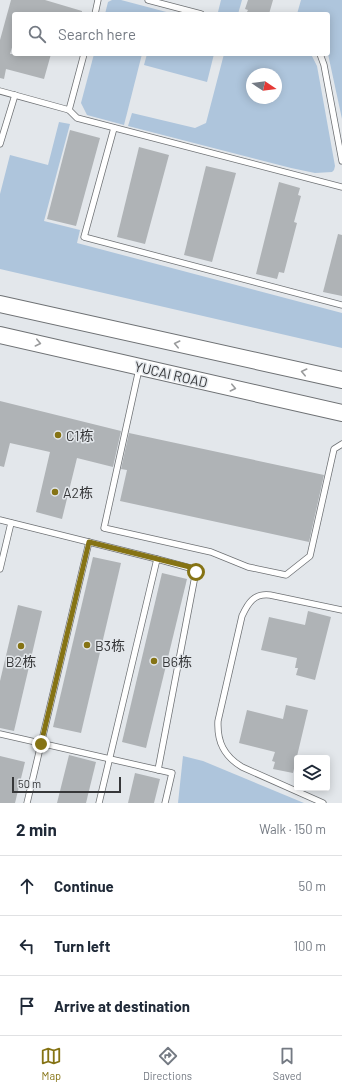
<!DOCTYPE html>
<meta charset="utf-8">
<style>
:root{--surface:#fff;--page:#f2f2f3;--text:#1f2937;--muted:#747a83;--line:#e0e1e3;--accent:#857314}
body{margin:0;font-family:Barlow,"Noto Sans SC",sans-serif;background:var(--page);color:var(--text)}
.controls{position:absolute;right:12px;bottom:12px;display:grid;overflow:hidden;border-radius:4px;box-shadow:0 2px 10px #0003}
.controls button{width:36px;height:36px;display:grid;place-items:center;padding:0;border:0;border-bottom:1px solid var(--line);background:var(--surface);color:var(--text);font:20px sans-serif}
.compass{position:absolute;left:246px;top:68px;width:36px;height:36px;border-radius:50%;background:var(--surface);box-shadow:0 2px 10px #0003;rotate:103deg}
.scale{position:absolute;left:12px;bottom:10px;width:109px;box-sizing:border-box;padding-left:4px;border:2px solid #363739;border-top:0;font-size:11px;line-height:14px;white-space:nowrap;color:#363739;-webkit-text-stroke:3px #e3e7eb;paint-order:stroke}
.stop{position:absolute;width:12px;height:12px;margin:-9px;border:3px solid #857314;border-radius:50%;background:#fff}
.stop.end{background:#857314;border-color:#fff;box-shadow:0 1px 4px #0008}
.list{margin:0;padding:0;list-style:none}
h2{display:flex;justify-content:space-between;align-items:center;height:52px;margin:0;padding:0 16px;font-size:17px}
h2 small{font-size:13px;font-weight:400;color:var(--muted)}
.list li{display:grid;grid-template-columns:26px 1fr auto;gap:12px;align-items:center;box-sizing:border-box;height:60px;padding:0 16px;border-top:1px solid var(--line)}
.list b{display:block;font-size:15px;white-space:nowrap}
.list em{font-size:13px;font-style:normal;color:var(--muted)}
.icon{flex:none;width:22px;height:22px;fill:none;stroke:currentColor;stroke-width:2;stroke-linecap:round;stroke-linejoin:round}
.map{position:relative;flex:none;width:342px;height:803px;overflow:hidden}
.search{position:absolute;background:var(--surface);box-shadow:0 2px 10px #0003;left:12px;right:12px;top:12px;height:44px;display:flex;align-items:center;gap:10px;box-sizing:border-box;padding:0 14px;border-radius:4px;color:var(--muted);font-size:15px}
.sheet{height:232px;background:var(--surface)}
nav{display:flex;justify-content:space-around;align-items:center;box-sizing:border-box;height:56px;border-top:1px solid var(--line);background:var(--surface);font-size:11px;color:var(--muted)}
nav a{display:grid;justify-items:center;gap:2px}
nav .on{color:var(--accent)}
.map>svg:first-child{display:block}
.green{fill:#aec5dc;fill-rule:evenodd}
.building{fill:#afb3b6}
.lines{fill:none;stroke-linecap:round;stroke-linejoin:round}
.service-casing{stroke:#6e7174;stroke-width:7}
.secondary-casing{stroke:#6e7174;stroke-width:18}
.service{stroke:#fff;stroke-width:5.5}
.secondary{stroke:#fff;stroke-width:16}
.oneway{stroke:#9a9b9c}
.route{stroke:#857314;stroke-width:5}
.poi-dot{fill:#857314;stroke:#e3e7eb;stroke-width:1.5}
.labels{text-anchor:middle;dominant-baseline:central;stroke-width:3;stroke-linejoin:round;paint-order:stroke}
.street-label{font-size:14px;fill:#363739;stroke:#e3e7eb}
.poi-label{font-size:14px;fill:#363739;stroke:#e3e7eb;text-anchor:start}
</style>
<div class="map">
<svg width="342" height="803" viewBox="0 0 342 803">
<rect width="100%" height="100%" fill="#e3e7eb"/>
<g class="green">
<path d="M112 0H121L174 14H105L108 2Z"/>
<path d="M221 0H242L238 14H228L218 12Z"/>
<path d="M301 0H342V119L328 54V14H297Z"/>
<path d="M94 54H142L124 125 87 115 81 103Z"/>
<path d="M147 54H214L207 82 144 65Z"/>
<path d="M224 54H311L317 66 335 166 334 170 332 172 315 173 291 168 128 126 132 113 195 128 206 123ZM252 74H276V98H252Z"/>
<path d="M59 122 70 124 44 221 80 230 77 243 342 313V348L0 269V194L10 155 48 165Z"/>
<path d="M183 756 203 761 304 803H178Z"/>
</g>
<g class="building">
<path d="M11 0H45L82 11V14H14V41L10 54H51L44 79 6 69 4 79 0 78V40Z"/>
<path d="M248 0H273L269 14H246L248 10 245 9Z"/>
<path d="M70 130 100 138 76 226 47 219Z"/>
<path d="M139 147 169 155 145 244 117 237Z"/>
<path d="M206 166 236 173 212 262 184 255Z"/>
<path d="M279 182 300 188 298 195 301 196 294 222 297 223 284 273 279 272 277 279 256 274Z"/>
<path d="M338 234 342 235V296L323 292Z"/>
<path d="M0 401 121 431 113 467 77 458 62 519 36 512 50 452 10 443 4 467 0 466Z"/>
<path d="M129 433 324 475 309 542 120 501 127 470 121 469Z"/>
<path d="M93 557 121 563 81 733 53 727Z"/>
<path d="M162 573 187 579 146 748 122 742Z"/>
<path d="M18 605 42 611 14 731 0 728V681Z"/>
<path d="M308 611 331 617 315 680 296 675 298 668H295L297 658 261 650 269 617 305 625Z"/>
<path d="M286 705 308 710 293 773 273 769 275 762 272 761 275 752 239 743 247 710 283 719Z"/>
<path d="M69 755 96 762 86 803H57Z"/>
<path d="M0 756 25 762 15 803H0Z"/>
<path d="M135 773 160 779 154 803H128Z"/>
</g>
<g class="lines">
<g class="service-casing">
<g id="service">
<path d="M148 0 201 14"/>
<path d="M95 14 98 0"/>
<path d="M320 54 324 65 342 161"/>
<path d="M0 91 69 110 77 118 342 187"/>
<path d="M69 110 84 54"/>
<path d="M114 128 84 237 342 305"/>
<path d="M0 144 15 95"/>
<path d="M139 369 104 528 211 552 248 567 286 575 310 556 334 449 342 444"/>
<path d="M0 520 157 559 194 569 195 572V576L158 770"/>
<path d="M0 569 11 523"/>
<path d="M0 734 172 773 165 803"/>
<path d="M27 803 89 542"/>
<path d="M99 803 157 559"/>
<path d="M323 803 242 767C224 756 217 742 218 721L242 616C248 603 254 593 270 595L342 610"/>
</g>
</g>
<g class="secondary-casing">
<g id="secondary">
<path d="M0 304 342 380"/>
<path d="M0 335 342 413"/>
</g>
</g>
<use href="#service" class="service"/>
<use href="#secondary" class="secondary"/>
</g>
<defs><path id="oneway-chevron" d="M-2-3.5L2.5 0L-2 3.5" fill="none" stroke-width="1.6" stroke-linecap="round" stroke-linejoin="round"/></defs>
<g class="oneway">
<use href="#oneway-chevron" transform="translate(38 343) rotate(13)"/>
<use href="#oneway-chevron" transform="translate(177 344) rotate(-167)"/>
<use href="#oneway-chevron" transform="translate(304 372) rotate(-167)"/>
<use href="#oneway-chevron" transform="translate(233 388) rotate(13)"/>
</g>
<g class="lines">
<path class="route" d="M41 744 89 542 190 567 194 569 196 572"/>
</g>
<g class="poi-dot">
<circle cx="58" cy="435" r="4"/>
<circle cx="55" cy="492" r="4"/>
<circle cx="87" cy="645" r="4"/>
<circle cx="21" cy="646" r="4"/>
<circle cx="154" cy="661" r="4"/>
</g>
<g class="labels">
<g class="street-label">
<text transform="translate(171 374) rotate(13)">YUCAI ROAD</text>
</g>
<g class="poi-label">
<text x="66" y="435">C1栋</text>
<text x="63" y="492">A2栋</text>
<text x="95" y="645">B3栋</text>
<text x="21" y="661" text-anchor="middle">B2栋</text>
<text x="162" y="661">B6栋</text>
</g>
</g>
</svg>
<div class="controls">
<button><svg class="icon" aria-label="layers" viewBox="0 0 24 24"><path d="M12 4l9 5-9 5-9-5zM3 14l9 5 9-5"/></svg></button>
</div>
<svg class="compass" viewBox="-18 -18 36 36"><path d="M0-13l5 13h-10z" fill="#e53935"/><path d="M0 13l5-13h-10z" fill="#747a83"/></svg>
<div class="scale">50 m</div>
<div class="stop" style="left:196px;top:572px"></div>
<div class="stop end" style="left:41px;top:744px"></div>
<div class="search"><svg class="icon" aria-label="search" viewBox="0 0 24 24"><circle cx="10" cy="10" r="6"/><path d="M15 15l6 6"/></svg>Search here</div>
</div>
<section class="sheet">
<h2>2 min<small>Walk · 150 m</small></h2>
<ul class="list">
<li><svg class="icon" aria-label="ahead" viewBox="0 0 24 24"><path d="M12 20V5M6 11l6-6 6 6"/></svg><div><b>Continue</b></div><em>50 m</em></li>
<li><svg class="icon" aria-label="left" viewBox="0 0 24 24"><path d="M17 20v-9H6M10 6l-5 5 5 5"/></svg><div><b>Turn left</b></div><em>100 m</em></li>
<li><svg class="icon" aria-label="arrive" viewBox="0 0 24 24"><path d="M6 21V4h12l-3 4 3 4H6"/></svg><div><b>Arrive at destination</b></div></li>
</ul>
</section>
<nav>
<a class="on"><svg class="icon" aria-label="map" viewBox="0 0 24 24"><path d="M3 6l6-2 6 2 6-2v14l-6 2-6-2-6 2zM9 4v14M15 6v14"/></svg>Map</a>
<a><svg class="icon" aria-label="directions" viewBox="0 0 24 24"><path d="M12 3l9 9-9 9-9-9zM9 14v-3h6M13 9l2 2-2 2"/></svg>Directions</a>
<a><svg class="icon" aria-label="saved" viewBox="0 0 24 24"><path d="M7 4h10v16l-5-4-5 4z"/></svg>Saved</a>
</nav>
